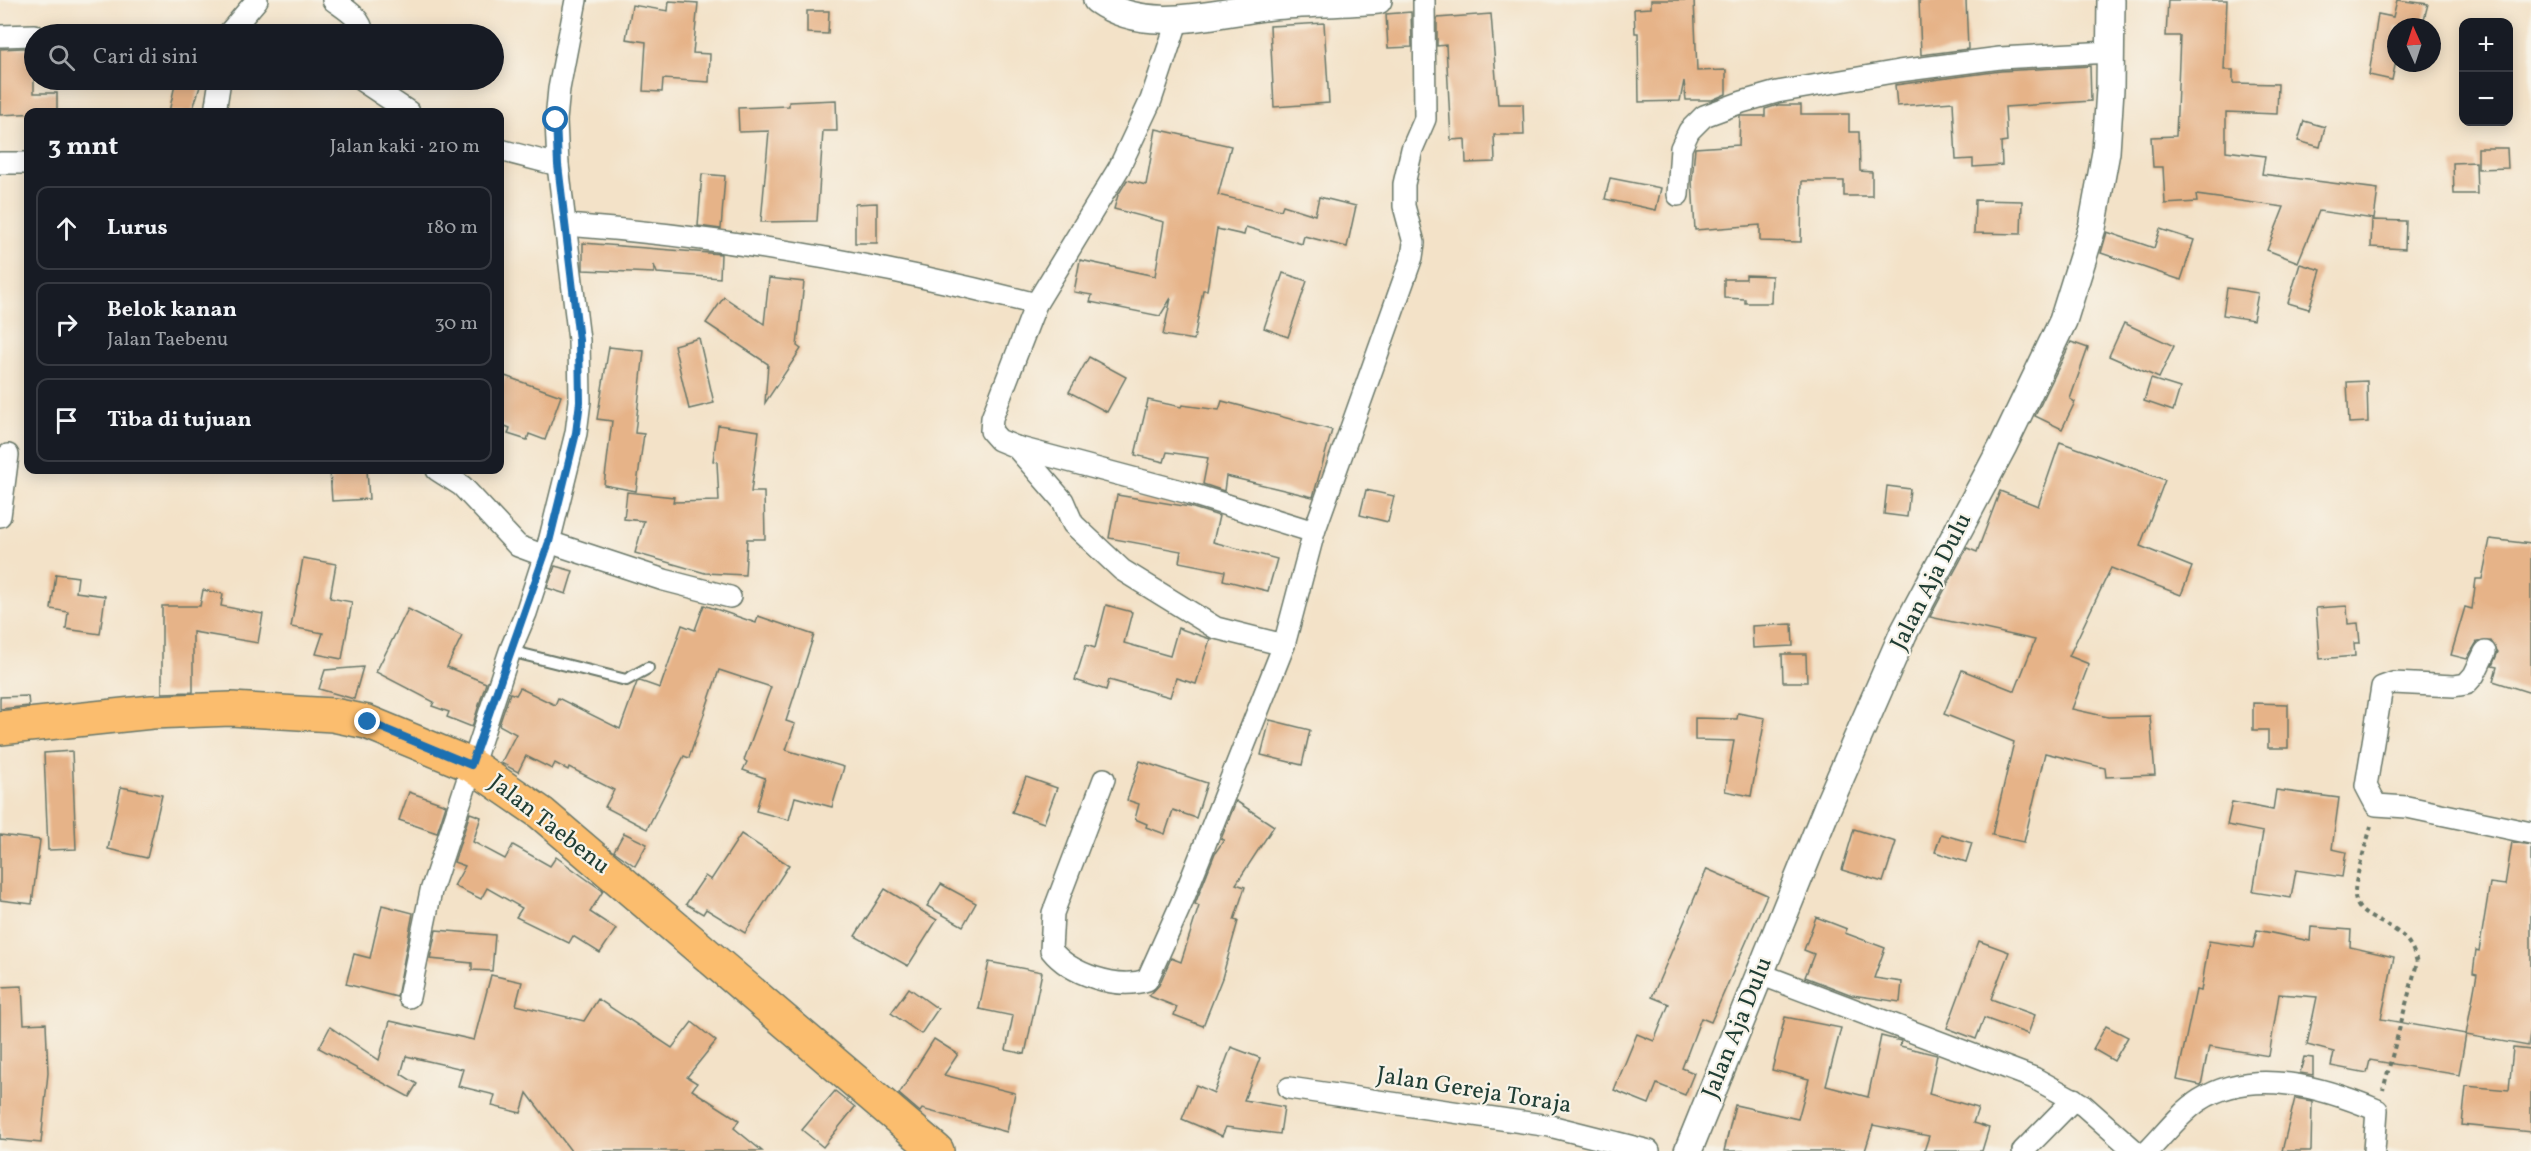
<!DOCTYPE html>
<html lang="id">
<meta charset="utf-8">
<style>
:root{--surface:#171b24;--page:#242831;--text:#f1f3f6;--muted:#9ea1a6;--line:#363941}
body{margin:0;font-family:Vollkorn,serif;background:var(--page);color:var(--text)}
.controls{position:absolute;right:18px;top:18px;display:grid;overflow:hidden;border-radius:12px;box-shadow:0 3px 15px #0003}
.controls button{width:54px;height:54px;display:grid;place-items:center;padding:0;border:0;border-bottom:2px solid var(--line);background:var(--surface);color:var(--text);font:30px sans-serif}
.compass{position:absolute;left:2387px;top:18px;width:54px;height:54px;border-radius:50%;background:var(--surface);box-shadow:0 3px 15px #0003;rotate:357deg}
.stop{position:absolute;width:18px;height:18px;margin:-14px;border:4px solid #1f6fb2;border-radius:50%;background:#fff}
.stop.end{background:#1f6fb2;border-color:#fff;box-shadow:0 2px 6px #0008}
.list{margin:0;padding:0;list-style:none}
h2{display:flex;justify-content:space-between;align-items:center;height:78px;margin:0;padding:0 24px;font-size:26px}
h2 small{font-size:20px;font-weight:400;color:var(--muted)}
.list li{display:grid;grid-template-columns:39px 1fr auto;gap:18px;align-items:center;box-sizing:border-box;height:84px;margin:0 12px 12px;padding:0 12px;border:2px solid var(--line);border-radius:12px}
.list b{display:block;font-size:22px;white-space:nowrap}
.list p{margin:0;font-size:20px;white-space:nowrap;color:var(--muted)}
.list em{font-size:20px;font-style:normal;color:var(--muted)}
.icon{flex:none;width:33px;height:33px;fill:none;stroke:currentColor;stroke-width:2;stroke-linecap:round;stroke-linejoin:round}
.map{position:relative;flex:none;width:2531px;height:1151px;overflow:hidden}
.search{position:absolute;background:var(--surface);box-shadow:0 3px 15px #0003;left:24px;top:24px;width:480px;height:66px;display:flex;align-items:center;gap:15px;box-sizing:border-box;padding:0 21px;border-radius:33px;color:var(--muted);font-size:22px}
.panel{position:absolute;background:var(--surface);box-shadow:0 3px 15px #0003;left:24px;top:108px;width:480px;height:366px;border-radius:12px}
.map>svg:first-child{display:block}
.building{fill:#e6b388}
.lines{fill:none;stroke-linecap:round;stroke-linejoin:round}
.service-casing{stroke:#697768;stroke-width:14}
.minor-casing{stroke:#697768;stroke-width:24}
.tertiary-casing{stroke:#697768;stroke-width:30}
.primary-casing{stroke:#697768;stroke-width:36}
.path{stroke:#697768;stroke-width:4;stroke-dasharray:4.5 4.5;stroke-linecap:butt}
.service{stroke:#fff;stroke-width:10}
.minor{stroke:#fff;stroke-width:21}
.tertiary{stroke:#fff;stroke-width:27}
.primary{stroke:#fbbd6e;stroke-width:33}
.route{stroke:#1f6fb2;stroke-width:8}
.labels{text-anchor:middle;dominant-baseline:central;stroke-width:4.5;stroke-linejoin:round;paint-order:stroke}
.street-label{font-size:24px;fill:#1f3d34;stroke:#f7f3e8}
</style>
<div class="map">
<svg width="2531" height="1151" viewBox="0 0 2531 1151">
<rect width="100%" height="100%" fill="#f7f3e8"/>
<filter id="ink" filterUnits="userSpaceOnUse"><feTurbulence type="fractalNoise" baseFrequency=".0167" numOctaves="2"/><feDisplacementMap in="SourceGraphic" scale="12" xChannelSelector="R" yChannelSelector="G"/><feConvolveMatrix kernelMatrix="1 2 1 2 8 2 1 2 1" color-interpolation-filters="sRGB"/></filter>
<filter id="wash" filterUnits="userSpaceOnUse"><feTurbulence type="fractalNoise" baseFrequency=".008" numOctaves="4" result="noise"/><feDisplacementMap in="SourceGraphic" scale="24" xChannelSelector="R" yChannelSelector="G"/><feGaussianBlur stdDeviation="1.35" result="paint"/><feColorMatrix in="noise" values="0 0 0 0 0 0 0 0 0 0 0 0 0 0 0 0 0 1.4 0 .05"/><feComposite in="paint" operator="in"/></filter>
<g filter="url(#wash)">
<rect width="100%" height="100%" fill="#f3e2c8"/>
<g id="blocks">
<g class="building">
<path d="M1651 0H1694L1697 71 1726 70V94L1712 100H1686L1684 81 1680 101 1639 102 1638 33H1635L1634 9 1651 8Z"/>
<path d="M1919 0H1966L1968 49 1921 55Z"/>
<path d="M2168 0H2227L2224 70H2233V83L2278 84 2277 114 2226 112V151L2265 156 2262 174 2378 189 2374 219 2319 211 2298 262 2267 250 2284 207 2196 195 2197 202 2165 204 2163 167H2153L2151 137 2176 136 2180 36H2166Z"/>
<path d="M2397 0 2428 4 2422 27H2396V61L2392 80 2369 75 2378 14 2393 17Z"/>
<path d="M669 1 698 3 693 53 710 54 709 82 663 79 662 92 643 91 646 42 626 39 632 5 668 11Z"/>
<path d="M807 11H829L828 34 807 33Z"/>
<path d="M1411 12 1412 47 1388 48 1386 14Z"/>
<path d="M1491 14 1498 104H1523L1524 135H1494L1495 162 1466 163 1465 139 1451 140 1446 45 1437 46V18Z"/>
<path d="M1324 23 1329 103 1274 107 1270 26Z"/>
<path d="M22 48H34V93H57V112L0 115V49Z"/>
<path d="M2090 66 2091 101 2005 107 2007 142 2001 143 2002 165 1973 167V159L1956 160 1953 102 1897 106 1895 85 2001 71Z"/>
<path d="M176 80H202L192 112H169Z"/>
<path d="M836 100 837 131H823L817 221 761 222 769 131 739 132 738 108 789 106V102Z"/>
<path d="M1778 105H1801V114H1849V132H1859L1860 171 1872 172V196H1844V181H1802L1801 242 1760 241V225L1695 230 1692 181 1695 148 1739 145 1740 116H1765V109Z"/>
<path d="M2304 121 2325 127 2320 147 2298 141Z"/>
<path d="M1156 129 1231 146 1218 195 1281 210 1283 205 1315 215 1319 197 1356 206 1347 247 1304 236 1302 244 1246 227 1244 235 1217 229 1207 290H1203L1194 340 1163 335 1171 298 1160 316 1090 302 1092 295 1074 292 1080 260 1155 276 1164 222 1114 209 1118 195 1127 180 1146 185Z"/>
<path d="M2478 148H2507L2508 168 2478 169Z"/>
<path d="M2476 162 2477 194H2454L2453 163Z"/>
<path d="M702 174 725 176 721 229 698 226Z"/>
<path d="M1610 178 1661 188 1656 210 1605 199Z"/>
<path d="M1975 200 2022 201 2021 234 1974 233Z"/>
<path d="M877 203V243H855V204Z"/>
<path d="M2372 220 2406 221 2405 249 2371 247Z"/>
<path d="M2160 229 2194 240 2181 280 2101 253 2107 232 2154 248Z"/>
<path d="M583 243 721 254 720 278 657 273 654 265V273L583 270Z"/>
<path d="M2300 264 2321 270 2309 309 2288 303Z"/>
<path d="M1283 273 1307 281 1288 337 1264 328Z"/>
<path d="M1746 275 1772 276 1771 303H1745V299L1724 298V279H1746Z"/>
<path d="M769 278 804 282 797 346 801 349 765 403 768 364 706 323 724 297 764 324Z"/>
<path d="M2227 288 2258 293 2253 320 2223 315Z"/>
<path d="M2124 323 2174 346 2159 378 2109 356Z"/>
<path d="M699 338 714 403 689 409 674 345Z"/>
<path d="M2071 342 2088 348 2070 399 2075 402 2062 429 2035 416Z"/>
<path d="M609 347 644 351 635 433 644 434 636 491 604 485 612 421 597 419Z"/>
<path d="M1089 357 1126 377 1107 412 1069 392Z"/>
<path d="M505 376 561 396 545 440 529 434 527 440 508 434 510 428 500 424V393Z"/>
<path d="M2151 379 2180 388 2173 411 2144 401Z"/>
<path d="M2367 381 2368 422 2349 423 2347 382Z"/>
<path d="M1148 400 1181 407 1182 405 1219 410 1222 401 1332 430 1313 497 1226 476 1224 491 1203 484 1208 458 1167 452 1164 462 1135 455Z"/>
<path d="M718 425 759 431 751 492H764L765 539H747L745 575 705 573 635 553 644 521 624 519 627 492 674 497 673 502 719 501 717 462 713 461Z"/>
<path d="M2060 442 2165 480 2140 546 2192 567 2181 595 2111 568 2069 656 2089 664 2072 709 2108 717 2150 716 2155 775 2106 777 2105 768 2045 753 2024 842 1992 835 2014 742 1944 714 1962 670 2015 691 2035 640 1930 617 1967 548 1977 552 2000 491 2038 506Z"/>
<path d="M367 470 369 499 332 501 330 471Z"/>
<path d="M1887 486 1910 489 1907 517 1884 514Z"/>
<path d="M1366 490 1394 496 1388 522 1360 515Z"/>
<path d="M1117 495 1190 507 1219 516 1213 542 1277 559 1268 591 1223 580 1225 571 1179 562 1181 551 1109 538Z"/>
<path d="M2490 539 2531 544V693L2493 681 2497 667 2492 666 2498 652 2491 641 2477 642 2467 659 2451 655 2465 607 2472 609 2476 579H2482Z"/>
<path d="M303 558 336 564 330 598 352 602 342 659 316 654 323 633 291 627Z"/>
<path d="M555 566 573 571 566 594 547 588Z"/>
<path d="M56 574 78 577 76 592 105 596 100 634 66 629 68 612 51 609Z"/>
<path d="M203 590 223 594 221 606 263 614 258 643 193 632V692L162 693V606H200Z"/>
<path d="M704 605 756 623 758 616 814 635 786 721 795 724 786 750 844 767 832 807 795 797 789 820 756 811 765 778 743 770 747 762 744 760 771 687 719 670 689 758 684 756 647 829 605 807 614 790 569 767 568 770 555 763 552 769 526 756 518 772 501 763 516 734 499 725 510 693 516 695 520 688 555 705 558 698 620 729 637 682 640 681 660 688 682 625 695 630Z"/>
<path d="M1106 605 1132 612 1124 643 1170 656 1178 628 1210 639 1196 684 1176 678 1170 697 1109 680 1106 690 1075 680 1086 645 1095 648Z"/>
<path d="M2347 606 2348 624 2358 623 2360 643H2354L2355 656 2320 659 2316 608Z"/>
<path d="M408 609 462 636 447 667 486 683 472 727 447 717 449 712 432 706 434 702 376 672Z"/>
<path d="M1792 624 1793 646 1753 648 1752 626Z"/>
<path d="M1782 654H1806L1807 682H1783Z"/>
<path d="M363 667 354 699 319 689 325 670Z"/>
<path d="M28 696 29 706 0 709V697Z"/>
<path d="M2253 703 2288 704V748H2268V730H2253Z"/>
<path d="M1738 713 1765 718 1751 796 1725 791 1734 741 1695 740V718L1737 719Z"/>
<path d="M1270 720 1310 730 1302 765 1261 755Z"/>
<path d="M72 751 76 849 48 850 44 753Z"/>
<path d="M1140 761 1207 783 1196 818 1173 810 1165 834 1146 827 1147 824 1135 819 1139 804 1127 800Z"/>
<path d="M1026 777 1057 788 1044 823 1012 812Z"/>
<path d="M121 787 162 795 147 858 108 849Z"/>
<path d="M2276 790 2339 798 2332 849 2346 852 2342 877 2296 870 2291 898 2253 892 2263 832 2227 825 2232 802 2273 810Z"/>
<path d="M409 792 446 805 437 833 399 820Z"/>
<path d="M1236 801 1274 826 1236 884 1245 887 1234 920 1238 921 1222 978 1203 1026 1174 1015 1177 1007 1149 996 1159 985 1171 958 1181 962 1199 906 1195 904 1215 853 1224 840 1221 839Z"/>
<path d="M470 813 481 817 473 842 505 859 513 845 550 866 556 857 603 891 590 912 616 929 600 953 573 936 569 943 516 917 522 908 487 888 481 899 454 886 465 866 454 862Z"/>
<path d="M1854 829 1896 842 1883 882 1842 870Z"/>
<path d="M624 833 647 844 635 866 614 851Z"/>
<path d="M741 834 789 865 745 933 706 909 703 914 686 904 705 876 711 880Z"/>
<path d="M1941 834 1972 843 1966 862 1935 852Z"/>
<path d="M0 835 40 840 32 904 0 900Z"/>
<path d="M2512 842 2531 845V1027L2528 1046 2466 1035 2477 974 2473 973 2476 950 2479 951 2490 883 2505 885Z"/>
<path d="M1707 869 1767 895 1711 1022 1701 1018 1682 1068 1694 1073 1685 1095 1657 1084 1649 1104 1614 1090 1637 1034 1654 1041 1669 1004 1652 997Z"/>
<path d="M941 884 976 903 963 926 927 906Z"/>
<path d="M885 889 937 920 908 966 855 936Z"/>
<path d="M382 905 413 913 397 997 346 984 354 954 370 958Z"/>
<path d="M1816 917 1847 929 1845 933 1885 948 1874 978 1902 982 1900 1002 1852 995 1805 977 1814 954 1804 950Z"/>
<path d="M2311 927 2351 930 2350 947 2394 957 2381 1019 2466 1034 2459 1075 2370 1060 2367 1073 2331 1066 2334 1052 2307 1045 2317 997 2279 994 2269 1056 2209 1046 2201 1085 2177 1080 2196 990 2201 991 2209 941 2253 948 2257 930 2310 941Z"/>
<path d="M436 930 495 935 492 971 472 970V963L430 959Z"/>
<path d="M1979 941 2009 952 1991 999 2035 1015 2028 1034 1984 1018 1976 1039 1947 1028Z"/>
<path d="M989 962 1042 972 1025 1054 1006 1050 1013 1016 979 1009Z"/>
<path d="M491 975 522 982 516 1005 584 1021 598 999 672 1048 692 1022 716 1041 687 1077 697 1083 692 1090 739 1120 734 1128 762 1151H571L527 1093 521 1113 492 1106 495 1095 458 1086 463 1069 406 1056 401 1074 417 1084 409 1097 319 1048 330 1027 379 1060 390 1021 474 1040Z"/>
<path d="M22 986 24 1024 46 1023 48 1073 41 1143 0 1139V987Z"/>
<path d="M909 988 938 1009 921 1034 891 1013Z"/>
<path d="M1785 1017 1841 1028 1826 1086 1868 1097 1881 1036 1901 1041 1900 1046 1937 1055 1929 1094 1978 1108 1973 1123 1989 1128 1982 1151H1924L1929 1136 1873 1125 1865 1151H1724L1735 1105 1798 1119 1809 1079 1772 1070Z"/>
<path d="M2106 1026 2128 1037 2114 1061 2093 1049Z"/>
<path d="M934 1039 958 1054 944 1075 1015 1093 1007 1132 922 1109 920 1112 899 1094Z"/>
<path d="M1231 1047 1260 1058 1244 1100 1284 1107 1280 1134 1226 1127 1222 1136 1182 1119 1196 1085 1214 1093Z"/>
<path d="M2513 1048 2531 1050V1132L2462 1125 2466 1086 2509 1090Z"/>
<path d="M2304 1057 2313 1058V1075L2300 1073Z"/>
<path d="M835 1091 855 1107 823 1147 802 1130Z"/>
<path d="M2295 1098 2312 1101 2311 1151H2282Z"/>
</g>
</g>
</g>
<g filter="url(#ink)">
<use href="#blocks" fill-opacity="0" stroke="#697768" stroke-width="1.5"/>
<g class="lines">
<g class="service-casing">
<path id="service" d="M510 651 626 680 648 668"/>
</g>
<g class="minor-casing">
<g id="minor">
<path d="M333 0C345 9 362 18 363 34"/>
<path d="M228 34 257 0"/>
<path d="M0 36 34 35"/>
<path d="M361 80 409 112"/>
<path d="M215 112 220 80"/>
<path d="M500 150 558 165"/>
<path d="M0 163H28"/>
<path d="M1678 195 1681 148 1689 131 1704 116 1742 102 1777 92 1899 71 2000 58 2110 52"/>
<path d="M567 225C725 237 882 264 1036 304"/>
<path d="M1016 447 1063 501 1073 524 1122 570 1216 628 1284 645"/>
<path d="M437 470 462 486 518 546 545 556"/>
<path d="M0 516 8 455"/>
<path d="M1314 532 1412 257 1414 243 1404 206V184L1412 149 1425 119 1424 0"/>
<path d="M549 542 664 580 730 597"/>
<path d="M2485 652 2474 675 2466 684 2454 686 2393 683 2382 687 2366 786 2376 805 2407 807 2531 833"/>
<path d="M1104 779 1053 913 1051 950C1070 974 1117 990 1147 980L1182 902 1284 645 1314 532 1185 492 1016 447 999 440 991 431 992 418 1036 304 1119 168 1151 100 1178 19"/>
<path d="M1760 974 2034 1078 2083 1105 2135 1151"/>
<path d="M409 997 431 891 510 651 526 613 549 542 576 433 580 401 579 340 558 165 556 120 559 89 576 0"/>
<path d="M1289 1088 1550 1126 1649 1151"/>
<path d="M2023 1151 2074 1099"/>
<path d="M2148 1151C2164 1135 2181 1112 2200 1100 2253 1066 2325 1088 2377 1110L2374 1151"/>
</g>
</g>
<g class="tertiary-casing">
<g id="tertiary">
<path d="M1097 0C1148 36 1215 12 1272 6 1307 3 1342 3 1378 0"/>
<path d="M1688 1151 1827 808 1903 634 2003 446 2063 321 2092 228 2106 152 2110 89 2111 0"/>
</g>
</g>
<g class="primary-casing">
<path id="primary" d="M0 728 152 712 231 709 333 715 367 722 471 765 541 813 937 1151"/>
</g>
<path class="path" d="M2371 826C2367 843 2354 879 2355 895 2356 927 2408 916 2417 963L2383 1090"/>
<use href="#service" class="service"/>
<use href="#minor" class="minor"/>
<use href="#tertiary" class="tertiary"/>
<use href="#primary" class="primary"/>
</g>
</g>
<g class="lines" filter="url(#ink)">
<path class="route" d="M368 722 471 765 549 542 576 433 580 402 579 340 558 165 556 120"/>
</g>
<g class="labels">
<g class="street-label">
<text transform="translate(1932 582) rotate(-63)">Jalan Aja Dulu</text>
<text transform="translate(549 825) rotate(38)">Jalan Taebenu</text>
<text transform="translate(1738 1028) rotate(-68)">Jalan Aja Dulu</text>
<text transform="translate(1474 1091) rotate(9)">Jalan Gereja Toraja</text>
</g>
</g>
</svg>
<div class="controls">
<button>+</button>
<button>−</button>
</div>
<svg class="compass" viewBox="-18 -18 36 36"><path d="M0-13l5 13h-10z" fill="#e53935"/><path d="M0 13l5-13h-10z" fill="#9ea1a6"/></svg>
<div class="stop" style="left:556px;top:120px"></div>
<div class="stop end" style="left:368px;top:722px"></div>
<div class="search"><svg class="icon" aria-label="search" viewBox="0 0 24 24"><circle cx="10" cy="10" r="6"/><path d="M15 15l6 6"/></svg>Cari di sini</div>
<section class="panel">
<h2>3 mnt<small>Jalan kaki · 210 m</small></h2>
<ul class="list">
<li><svg class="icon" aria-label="ahead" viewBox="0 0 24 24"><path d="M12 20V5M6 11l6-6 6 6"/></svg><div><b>Lurus</b></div><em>180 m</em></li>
<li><svg class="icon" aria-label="right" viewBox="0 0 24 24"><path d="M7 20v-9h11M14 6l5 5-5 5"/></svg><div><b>Belok kanan</b><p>Jalan Taebenu</p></div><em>30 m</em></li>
<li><svg class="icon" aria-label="arrive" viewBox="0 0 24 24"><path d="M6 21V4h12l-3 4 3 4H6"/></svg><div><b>Tiba di tujuan</b></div></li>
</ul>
</section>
</div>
